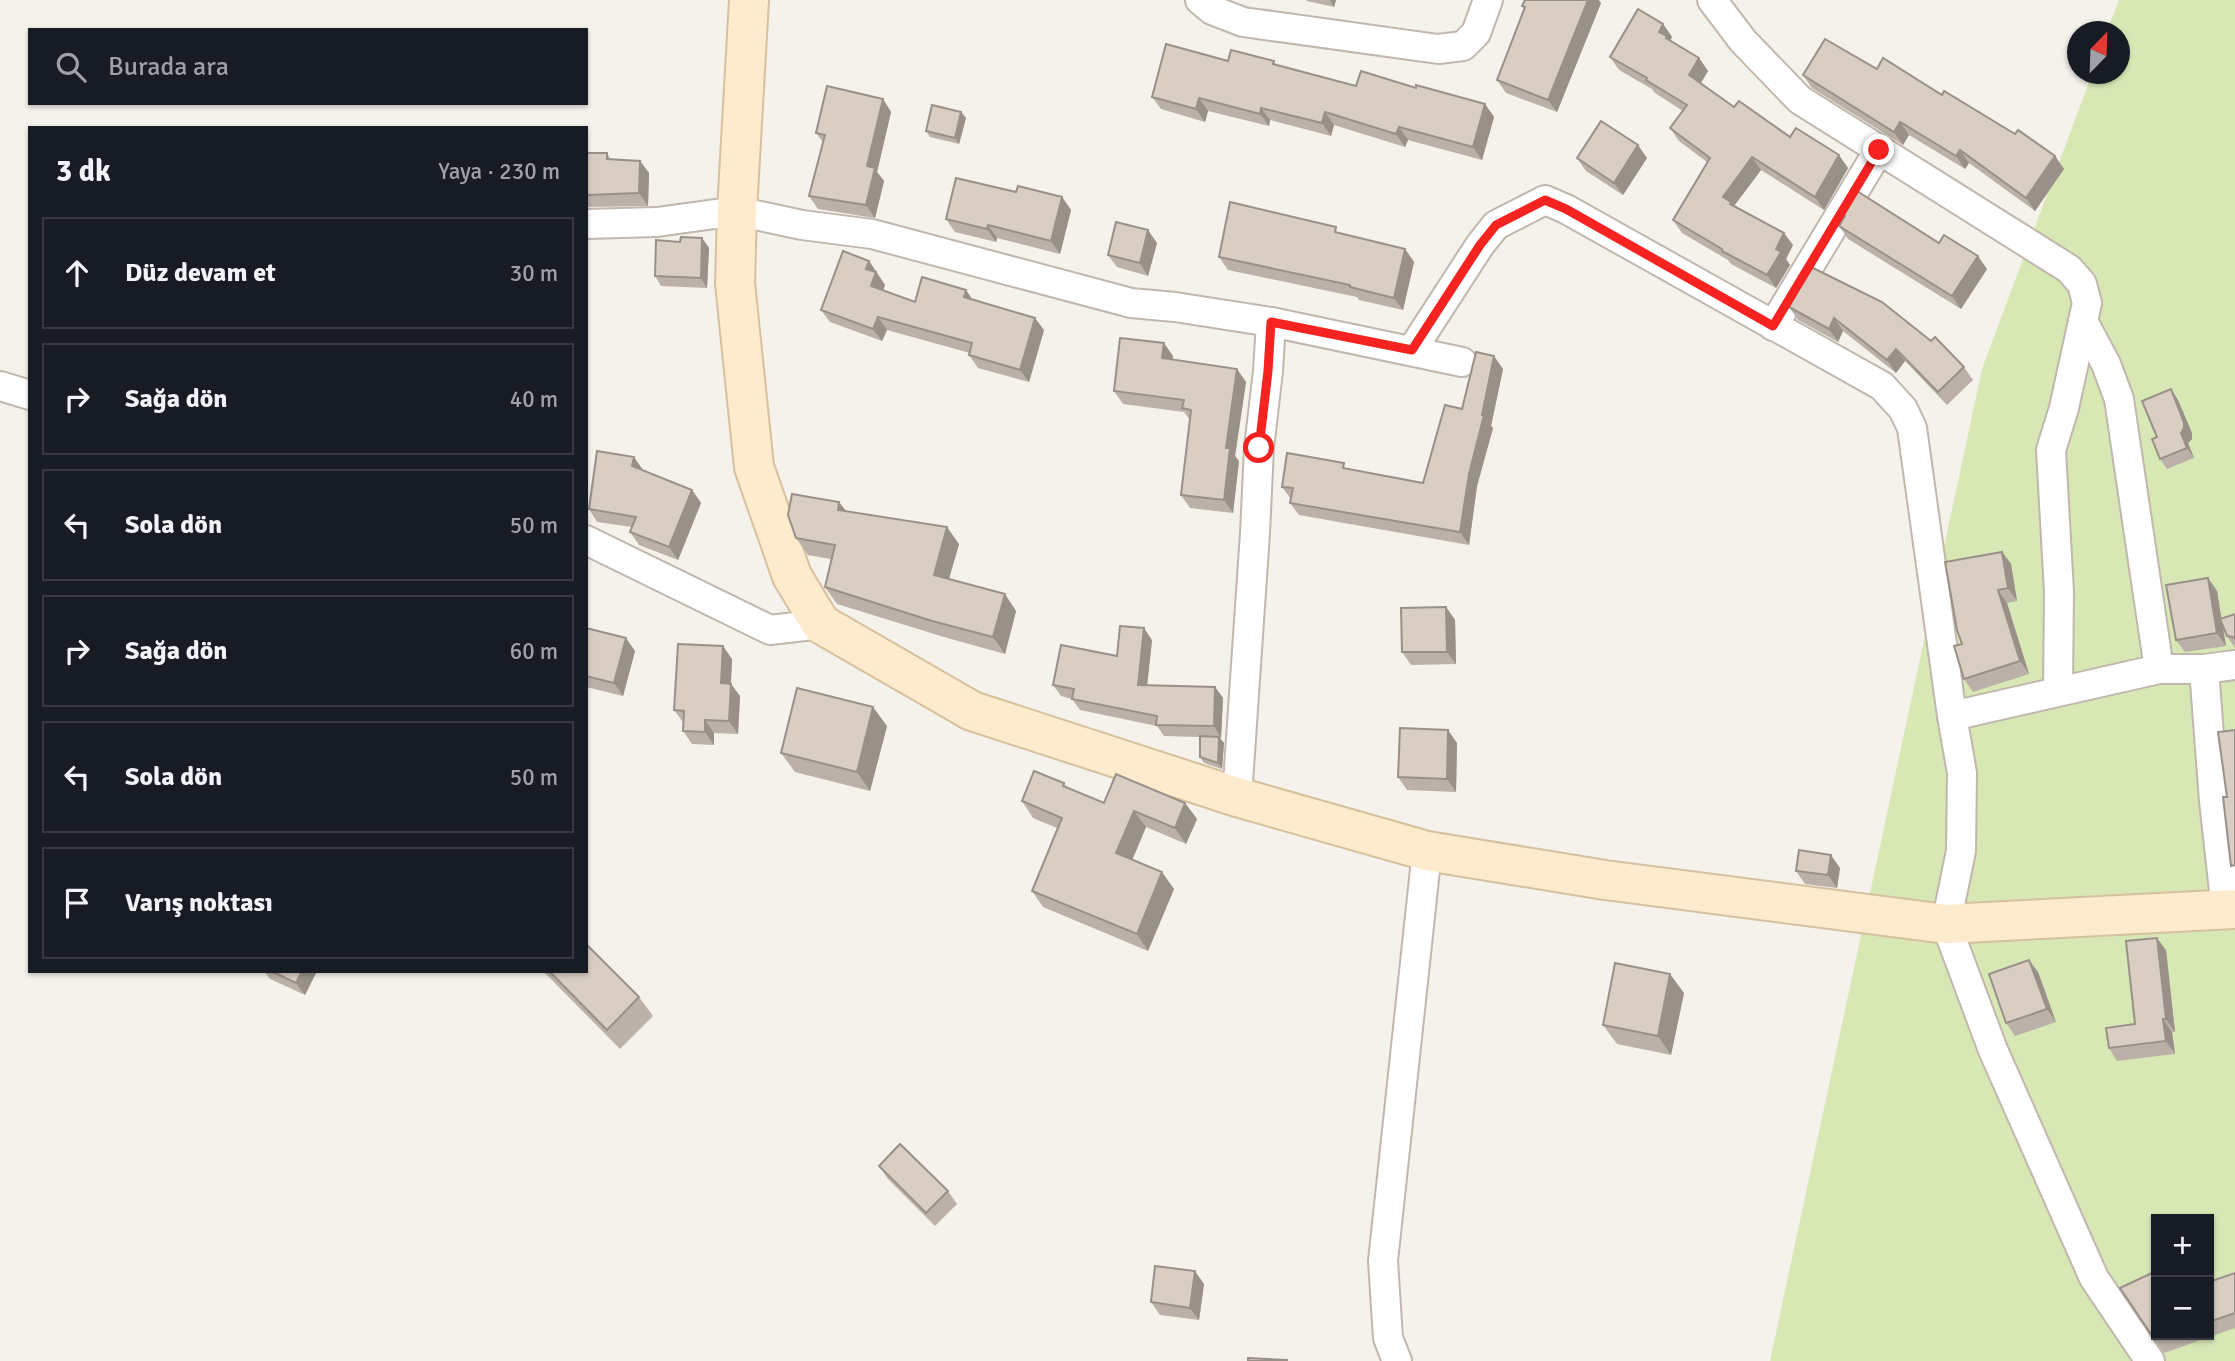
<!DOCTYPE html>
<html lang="tr">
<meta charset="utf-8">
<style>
:root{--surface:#171b24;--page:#242831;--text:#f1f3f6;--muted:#9ea1a6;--line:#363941}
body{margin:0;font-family:Signika,sans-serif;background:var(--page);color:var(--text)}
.controls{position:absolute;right:21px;bottom:21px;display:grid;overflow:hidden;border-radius:0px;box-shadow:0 2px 5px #0004}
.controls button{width:63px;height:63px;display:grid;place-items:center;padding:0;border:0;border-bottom:2px solid var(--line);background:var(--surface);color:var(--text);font:35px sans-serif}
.compass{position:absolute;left:2067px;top:21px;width:63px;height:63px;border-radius:50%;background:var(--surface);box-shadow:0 2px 5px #0004;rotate:23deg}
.stop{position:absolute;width:21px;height:21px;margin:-16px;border:5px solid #f62321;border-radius:50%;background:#fff}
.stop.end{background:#f62321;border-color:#fff;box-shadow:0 2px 7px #0008}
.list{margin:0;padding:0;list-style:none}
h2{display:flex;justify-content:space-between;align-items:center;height:91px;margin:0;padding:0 28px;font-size:30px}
h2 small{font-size:23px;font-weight:400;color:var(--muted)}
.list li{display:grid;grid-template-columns:46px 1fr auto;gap:21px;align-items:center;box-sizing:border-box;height:112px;margin:0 14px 14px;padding:0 14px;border:2px solid var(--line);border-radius:0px}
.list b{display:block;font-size:26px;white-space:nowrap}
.list em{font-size:23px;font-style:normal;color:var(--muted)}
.icon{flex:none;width:38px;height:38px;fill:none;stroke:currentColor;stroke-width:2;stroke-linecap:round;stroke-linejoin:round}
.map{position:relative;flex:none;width:2235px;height:1361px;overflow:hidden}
.search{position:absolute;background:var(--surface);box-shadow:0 2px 5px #0004;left:28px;top:28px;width:560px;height:77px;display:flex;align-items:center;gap:18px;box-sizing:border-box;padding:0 24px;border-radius:0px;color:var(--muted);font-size:26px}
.panel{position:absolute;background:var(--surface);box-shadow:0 2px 5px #0004;left:28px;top:126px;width:560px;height:847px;border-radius:0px}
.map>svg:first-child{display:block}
.green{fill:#d8e8b5;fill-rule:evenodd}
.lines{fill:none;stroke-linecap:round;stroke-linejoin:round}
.street-casing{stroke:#c1b7ad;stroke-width:32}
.secondary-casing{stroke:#d7c09e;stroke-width:42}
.street{stroke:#fff;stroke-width:28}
.secondary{stroke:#feebcd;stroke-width:38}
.wall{fill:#bbb1a8}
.shaded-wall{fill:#999088}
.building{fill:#dacec3;stroke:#999088;stroke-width:2}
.route{stroke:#f62321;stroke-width:9}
</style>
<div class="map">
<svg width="2235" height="1361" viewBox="0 0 2235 1361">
<rect width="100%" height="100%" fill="#f5f1eb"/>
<path class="green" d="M2119 0H2235V1361H1770L1982 369 2092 74H2120V32L2107 31ZM2156 1219H2209V1335H2156Z"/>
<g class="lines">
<g class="street-casing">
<g id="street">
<path d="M1200 0 1212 10 1243 22 1438 49 1463 46 1476 33 1488 0"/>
<path d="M1712 0 1743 41 1800 100 2069 269 2082 284 2087 303 2064 408 2051 450 2059 592 2058 690"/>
<path d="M586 224 657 222 737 211 802 225 872 234 1131 303 1175 307 1271 322 1462 362"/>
<path d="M2083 321 2106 364 2119 399 2159 669"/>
<path d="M1773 326 1879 150"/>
<path d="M1412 350 1480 245 1496 225 1545 200 1566 209 1882 386 1903 409 1912 428 1952 716"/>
<path d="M0 386 30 395"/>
<path d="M586 540 770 630 821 624"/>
<path d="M2204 669 2214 801 2226 909"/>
<path d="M1237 797 1255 533 1259 448 1268 371 1271 322"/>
<path d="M1397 1361 1388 1338 1383 1261 1427 851"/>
<path d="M2150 1361 2094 1278 1993 1050 1946 924 1961 851 1962 773 1952 716 2159 669H2204L2235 665"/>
</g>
</g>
<g class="secondary-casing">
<path id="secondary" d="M749 0 737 211 735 283 754 467 792 576 821 624 972 711 1237 797 1427 851 1605 880 1946 924 2235 909"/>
</g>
<use href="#street" class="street"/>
<use href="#secondary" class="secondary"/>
</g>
<g class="wall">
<path d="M1306 0H1336L1334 7 1307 1Z"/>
<path d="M1601 3 1557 112 1506 93 1497 80 1524 9 1522 6Z"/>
<path d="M1663 24 1672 37 1670 41 1699 58 1708 71 1701 83 1734 107 1848 168 1824 210 1761 170 1734 206 1793 245 1786 259 1790 265 1776 288 1731 264 1728 260 1682 233 1673 220 1707 162 1679 141 1670 128 1683 111 1655 93 1652 89 1619 70 1610 57Z"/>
<path d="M1228 61H1274L1276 65 1356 86 1416 88 1485 104 1494 117 1482 160 1408 140 1405 147 1334 125 1331 136 1270 120 1269 126 1208 111 1205 122 1161 109 1152 97Z"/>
<path d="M1877 69 2015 134 2055 156 2064 169 2035 211 1969 163 1965 169 1909 135 1903 145 1812 88 1803 75Z"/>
<path d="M883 99 891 112 877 172 884 181 875 218 818 209 809 196 823 142 816 133Z"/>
<path d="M961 112 966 118 959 144 930 137 926 131Z"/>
<path d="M586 153H607L611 160 640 161 649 173 648 206 586 207Z"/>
<path d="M1577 158H1647L1623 195 1586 171Z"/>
<path d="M1062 197 1071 210 1060 254 997 238 996 242 955 232 946 219Z"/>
<path d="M1843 214 1939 243 1987 269 1961 309 1848 239 1839 226 1845 217Z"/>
<path d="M1341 234 1405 249 1414 262 1403 310 1359 300 1357 297 1228 270 1219 257Z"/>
<path d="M702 238 709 248 707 288 661 286 655 276 680 242Z"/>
<path d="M1157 243 1148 276 1117 267 1108 255Z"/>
<path d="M869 261 885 285 883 290 915 302 973 300 1044 330 1029 382 978 368 969 355 970 353 887 330 882 341 830 322 821 310Z"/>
<path d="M1811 267 1964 367 1973 380 1947 405 1905 361 1896 373 1843 331 1838 342 1798 320 1789 307Z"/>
<path d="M1173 356V359L1246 382 1235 456 1239 461 1233 513 1190 508 1181 495 1190 420 1184 412 1123 404 1114 391Z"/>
<path d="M1503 369 1491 426 1493 428 1477 486 1469 545 1299 515 1290 503 1291 499 1282 487 1423 483 1462 409Z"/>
<path d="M2178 400 2192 433V439L2188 443 2194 458 2167 469 2160 459 2157 437Z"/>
<path d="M643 470V471L692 490 701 503 678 560 639 545 630 532 632 527 597 522 589 509Z"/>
<path d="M839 502 846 511 959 544 949 579 1016 611 1005 654 944 637 837 604 825 587 831 559 808 555 796 538Z"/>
<path d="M2002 552 2011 564 2017 601 2007 603 2029 674 1973 692 1964 679 1962 644Z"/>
<path d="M2208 578 2217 591 2221 619 2235 614V648L2227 636 2222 624 2226 646 2185 652 2176 640Z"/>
<path d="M1446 607 1455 620 1456 664 1411 665 1402 652Z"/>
<path d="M586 628 635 651 623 696 586 687Z"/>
<path d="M1152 640 1147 685 1215 687 1223 698 1221 738H1220L1224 743 1222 769 1204 763 1200 757V737L1164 736 1157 726 1080 710 1072 699 1061 696 1053 685Z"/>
<path d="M732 659 731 684 740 696 738 734 714 733V745L692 744 683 731V722L674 710Z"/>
<path d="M887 726 870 791 795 772 781 753Z"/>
<path d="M1457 743 1456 792 1407 790 1398 777Z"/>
<path d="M1064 783 1067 788 1104 803H1185L1197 819 1186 844 1146 827 1132 860 1174 889 1148 951 1043 907 1032 891 1057 828 1033 818 1022 801Z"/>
<path d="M1840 868 1837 888 1805 884 1796 871Z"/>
<path d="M2166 950 2175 1032H2172L2175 1054 2117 1061 2109 1048 2135 1024Z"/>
<path d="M264 971H314L316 973 305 995 270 979Z"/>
<path d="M543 971H586L639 997 653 1016 620 1049Z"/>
<path d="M2038 972 2056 1022 2015 1036 2006 1023Z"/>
<path d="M1684 993 1671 1055 1617 1044 1603 1025Z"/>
<path d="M879 1166 948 1191 957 1204 935 1226 888 1179Z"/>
<path d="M2235 1273V1328L2164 1353 2120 1288 2156 1335H2209V1282Z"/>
<path d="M1204 1284 1199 1320 1160 1315 1151 1302Z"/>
</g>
<g class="shaded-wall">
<path d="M1330 0H1336L1334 7Z"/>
<path d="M1588 0H1599L1601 3 1557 112 1548 100Z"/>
<path d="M1663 24 1672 37 1670 41 1676 49 1659 32Z"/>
<path d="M1699 58 1708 71 1698 87 1689 75Z"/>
<path d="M1199 98 1208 111 1205 122 1196 109Z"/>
<path d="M883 99 891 112 877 172 884 181 875 218 866 205 867 166Z"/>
<path d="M1485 104 1494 117 1482 160 1473 147Z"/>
<path d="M1261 108 1270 120 1269 126 1260 114Z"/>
<path d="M961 112 966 118 959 144 955 138Z"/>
<path d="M1325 112 1334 125 1331 136 1322 123Z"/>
<path d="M1900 122 1909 135 1903 145 1894 132Z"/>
<path d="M1399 127 1408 140 1405 147 1396 134Z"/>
<path d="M1638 145 1647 158 1623 195 1614 183Z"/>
<path d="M1960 150 1969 163 1965 169 1956 156Z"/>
<path d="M1839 155 1848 168 1824 210 1815 197Z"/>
<path d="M2055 156 2064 169 2035 211 2026 198Z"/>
<path d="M1752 157 1761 170 1734 206 1740 215 1723 197Z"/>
<path d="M640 161 649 173 648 206 639 193Z"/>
<path d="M1062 197 1071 210 1060 254 1051 241Z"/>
<path d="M988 225 997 238 996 242 987 229Z"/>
<path d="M1148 230 1157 243 1148 276 1140 263Z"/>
<path d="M1784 233 1793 245 1786 259 1790 265 1776 288 1767 275 1776 249Z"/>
<path d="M702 238 709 248 707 288 701 278Z"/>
<path d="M1405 249 1414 262 1403 310 1394 298Z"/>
<path d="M1978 256 1987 269 1961 309 1952 296Z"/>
<path d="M869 261 885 285 880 299 871 286 866 269Z"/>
<path d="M966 290 975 303 964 297Z"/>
<path d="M878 317 887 330 882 341 873 329Z"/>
<path d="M1035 318 1044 330 1029 382 1020 370Z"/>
<path d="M1834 318 1843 331 1838 342 1829 329Z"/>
<path d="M1164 343 1173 356 1171 371 1162 358Z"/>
<path d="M1896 349 1905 361 1896 373 1887 360Z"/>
<path d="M1494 356 1503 369 1491 426 1493 428 1477 486 1469 545 1460 532 1469 474Z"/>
<path d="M1237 369 1246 382 1235 456 1239 461 1233 513 1224 500 1226 448Z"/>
<path d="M2171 389 2178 400 2192 433V439L2188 443 2194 458 2187 448 2181 433Z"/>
<path d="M634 457 643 470 641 479 632 466Z"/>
<path d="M692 490 701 503 678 560 669 547Z"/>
<path d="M839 502 851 518 838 510Z"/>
<path d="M947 527 959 544 945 592 934 575Z"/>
<path d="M2002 552 2011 564 2017 601 2008 588Z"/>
<path d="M2208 578 2217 591 2226 646 2217 633Z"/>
<path d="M1998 590 2007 603 2029 674 2020 661Z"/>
<path d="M1005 594 1016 611 1005 654 993 637Z"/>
<path d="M1446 607 1455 620 1456 664 1447 652Z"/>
<path d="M1144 628 1152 640 1146 696 1138 685Z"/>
<path d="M626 638 635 651 623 696 614 683Z"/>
<path d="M723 646 732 659 730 696 721 683Z"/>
<path d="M731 684 740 696 738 734 729 721Z"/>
<path d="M1215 687 1223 698 1221 738 1214 726Z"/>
<path d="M873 707 887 726 870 791 857 772Z"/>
<path d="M705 720 714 733V745L705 732Z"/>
<path d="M1448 730 1457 743 1456 792 1447 779Z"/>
<path d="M1219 737 1224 743 1222 769 1218 763Z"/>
<path d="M1185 803 1197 819 1186 844 1175 828Z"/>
<path d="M1134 811 1146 827 1128 870 1116 853Z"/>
<path d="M1831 855 1840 868 1837 888 1828 875Z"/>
<path d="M1162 872 1174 889 1148 951 1137 934Z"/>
<path d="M2157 938 2166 950 2175 1032 2166 1019Z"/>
<path d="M2029 960 2038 972 2056 1022 2047 1009Z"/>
<path d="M302 971H314L316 973 305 995 296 983Z"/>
<path d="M1670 974 1684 993 1671 1055 1658 1036Z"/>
<path d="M2163 1019 2172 1032 2175 1054 2166 1041Z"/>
<path d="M1195 1271 1204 1284 1199 1320 1190 1308Z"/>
</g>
<g class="building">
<path d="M1525 0H1588L1548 100 1497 80 1525 7 1522 6Z"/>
<path d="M1638 9 1663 24 1659 32 1667 36 1666 38 1699 58 1689 75 1734 107 1739 101 1790 137 1796 128 1839 155 1815 197 1752 157 1723 197 1731 202 1730 204 1784 233 1776 249 1781 252 1767 275 1722 251V249L1673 220 1710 158 1670 128 1687 105 1646 80 1647 78 1610 57Z"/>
<path d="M1825 39 1877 69 1883 58 1942 95 1944 91 2015 134 2018 130 2055 156 2026 198 1960 150 1956 156 1900 122 1894 132 1803 75Z"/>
<path d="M1166 44 1228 61 1231 50 1274 61 1273 64 1356 86 1361 71 1416 88V85L1485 104 1473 147 1399 127 1396 134 1325 112 1322 123 1261 108 1260 114 1199 98 1196 109 1152 97Z"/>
<path d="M827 86 883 99 867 166 875 168 866 205 809 196 825 135 816 133Z"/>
<path d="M932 105 961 112 955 138 926 131Z"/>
<path d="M1601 121 1638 145 1614 183 1577 158Z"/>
<path d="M586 153H607V159L640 161 639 193 586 195Z"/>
<path d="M956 178 1016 192 1018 186 1062 197 1051 241 988 225 987 229 946 219Z"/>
<path d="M1857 191 1939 243 1944 235 1978 256 1952 296 1839 226 1845 216 1843 214Z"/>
<path d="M1230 202 1336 227 1335 232 1405 249 1394 298 1350 287V285L1219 257Z"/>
<path d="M1116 222 1148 230 1140 263 1108 255Z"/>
<path d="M681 237 702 238 701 278 655 276 656 240 680 242Z"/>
<path d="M843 251 869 261 866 269 876 272 871 286 915 302 922 277 966 290 964 297 1035 318 1020 370 969 355 972 343 878 317 873 329 821 310Z"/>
<path d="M1811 267 1882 302 1931 341 1935 337 1964 367 1938 392 1896 349 1887 360 1834 318 1829 329 1789 307Z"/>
<path d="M1120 338 1164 343 1162 358 1237 369 1226 448H1230L1224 500 1181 495 1191 410 1182 408 1184 400 1114 391Z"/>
<path d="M1476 352 1494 356 1482 415H1484L1469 474 1460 532 1290 503 1293 488 1282 487 1287 453 1344 463 1343 468 1423 483 1445 405 1462 409Z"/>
<path d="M2171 389 2184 423V428L2181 433 2187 448 2160 459 2152 439 2157 437 2142 401Z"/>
<path d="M597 451 634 457 632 466 692 490 669 547 630 532 636 517 589 509Z"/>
<path d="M792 494 839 502 838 510 947 527 934 575 1005 594 993 637 932 621 825 587 835 545 796 538 788 515Z"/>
<path d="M2002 552 2008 588 1998 590 2020 661 1964 679 1954 646 1962 644 1957 630 1945 562Z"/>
<path d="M2208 578 2217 633 2176 640 2166 585Z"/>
<path d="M1446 607 1447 652H1402L1401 608Z"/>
<path d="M2235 614V639L2233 637 2227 636 2220 619Z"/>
<path d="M1120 626 1144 628 1138 685 1215 687 1214 726 1156 725 1157 716 1072 699 1074 689 1053 685 1061 645 1117 656Z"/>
<path d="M586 628 626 638 614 683 586 676Z"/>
<path d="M678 644 723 646 721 683 731 684 729 721 705 720V732L683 731 684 711 674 710Z"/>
<path d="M797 688 873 707 857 772 781 753Z"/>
<path d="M1400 728 1448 730 1447 779 1398 777Z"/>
<path d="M2235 730V865L2231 866 2223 797H2227L2218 732Z"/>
<path d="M1200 736 1219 737 1218 763 1200 757Z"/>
<path d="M1034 771 1064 783 1063 786 1104 803 1116 774 1185 803 1175 828 1134 811 1116 853 1162 872 1137 934 1032 891 1062 818 1022 801Z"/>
<path d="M1799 850 1831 855 1828 875 1796 871Z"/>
<path d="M2157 938 2166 1019H2163L2166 1041 2109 1048 2106 1028 2135 1024 2126 941Z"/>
<path d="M586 944 639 997 607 1030 549 971H586Z"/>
<path d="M2029 960 2047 1009 2006 1023 1989 974Z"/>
<path d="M1615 963 1670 974 1658 1036 1603 1025Z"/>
<path d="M271 971H302L296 983Z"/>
<path d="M900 1144 948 1191 926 1213 879 1166Z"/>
<path d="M1155 1266 1195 1271 1190 1308 1151 1302Z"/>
<path d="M2156 1271V1335H2171L2155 1340 2120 1288Z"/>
<path d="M2235 1273V1313L2209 1322V1282Z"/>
<path d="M1248 1358 1287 1360V1361H1248Z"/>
</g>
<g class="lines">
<path class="route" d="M1259 448 1268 371 1271 322 1412 350 1480 245 1496 225 1545 200 1566 209 1773 326 1879 150"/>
</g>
</svg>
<div class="controls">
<button>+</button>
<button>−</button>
</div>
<svg class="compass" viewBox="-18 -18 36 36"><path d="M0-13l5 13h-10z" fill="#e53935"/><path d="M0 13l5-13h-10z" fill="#9ea1a6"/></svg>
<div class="stop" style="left:1259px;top:448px"></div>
<div class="stop end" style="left:1879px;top:150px"></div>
<div class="search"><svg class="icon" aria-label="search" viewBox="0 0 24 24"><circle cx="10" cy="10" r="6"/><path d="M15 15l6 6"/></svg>Burada ara</div>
<section class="panel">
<h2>3 dk<small>Yaya · 230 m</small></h2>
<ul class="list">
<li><svg class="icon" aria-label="ahead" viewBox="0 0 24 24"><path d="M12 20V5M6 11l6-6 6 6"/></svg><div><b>Düz devam et</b></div><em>30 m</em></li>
<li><svg class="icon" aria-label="right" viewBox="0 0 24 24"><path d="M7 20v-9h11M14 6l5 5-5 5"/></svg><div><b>Sağa dön</b></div><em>40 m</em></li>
<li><svg class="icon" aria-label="left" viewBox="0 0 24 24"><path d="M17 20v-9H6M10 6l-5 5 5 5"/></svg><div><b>Sola dön</b></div><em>50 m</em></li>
<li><svg class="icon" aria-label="right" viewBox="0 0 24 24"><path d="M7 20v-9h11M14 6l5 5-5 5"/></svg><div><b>Sağa dön</b></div><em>60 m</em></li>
<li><svg class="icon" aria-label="left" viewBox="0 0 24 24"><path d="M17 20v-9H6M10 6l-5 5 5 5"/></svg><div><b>Sola dön</b></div><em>50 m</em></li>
<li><svg class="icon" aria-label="arrive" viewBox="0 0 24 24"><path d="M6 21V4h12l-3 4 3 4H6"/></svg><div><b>Varış noktası</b></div></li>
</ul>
</section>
</div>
